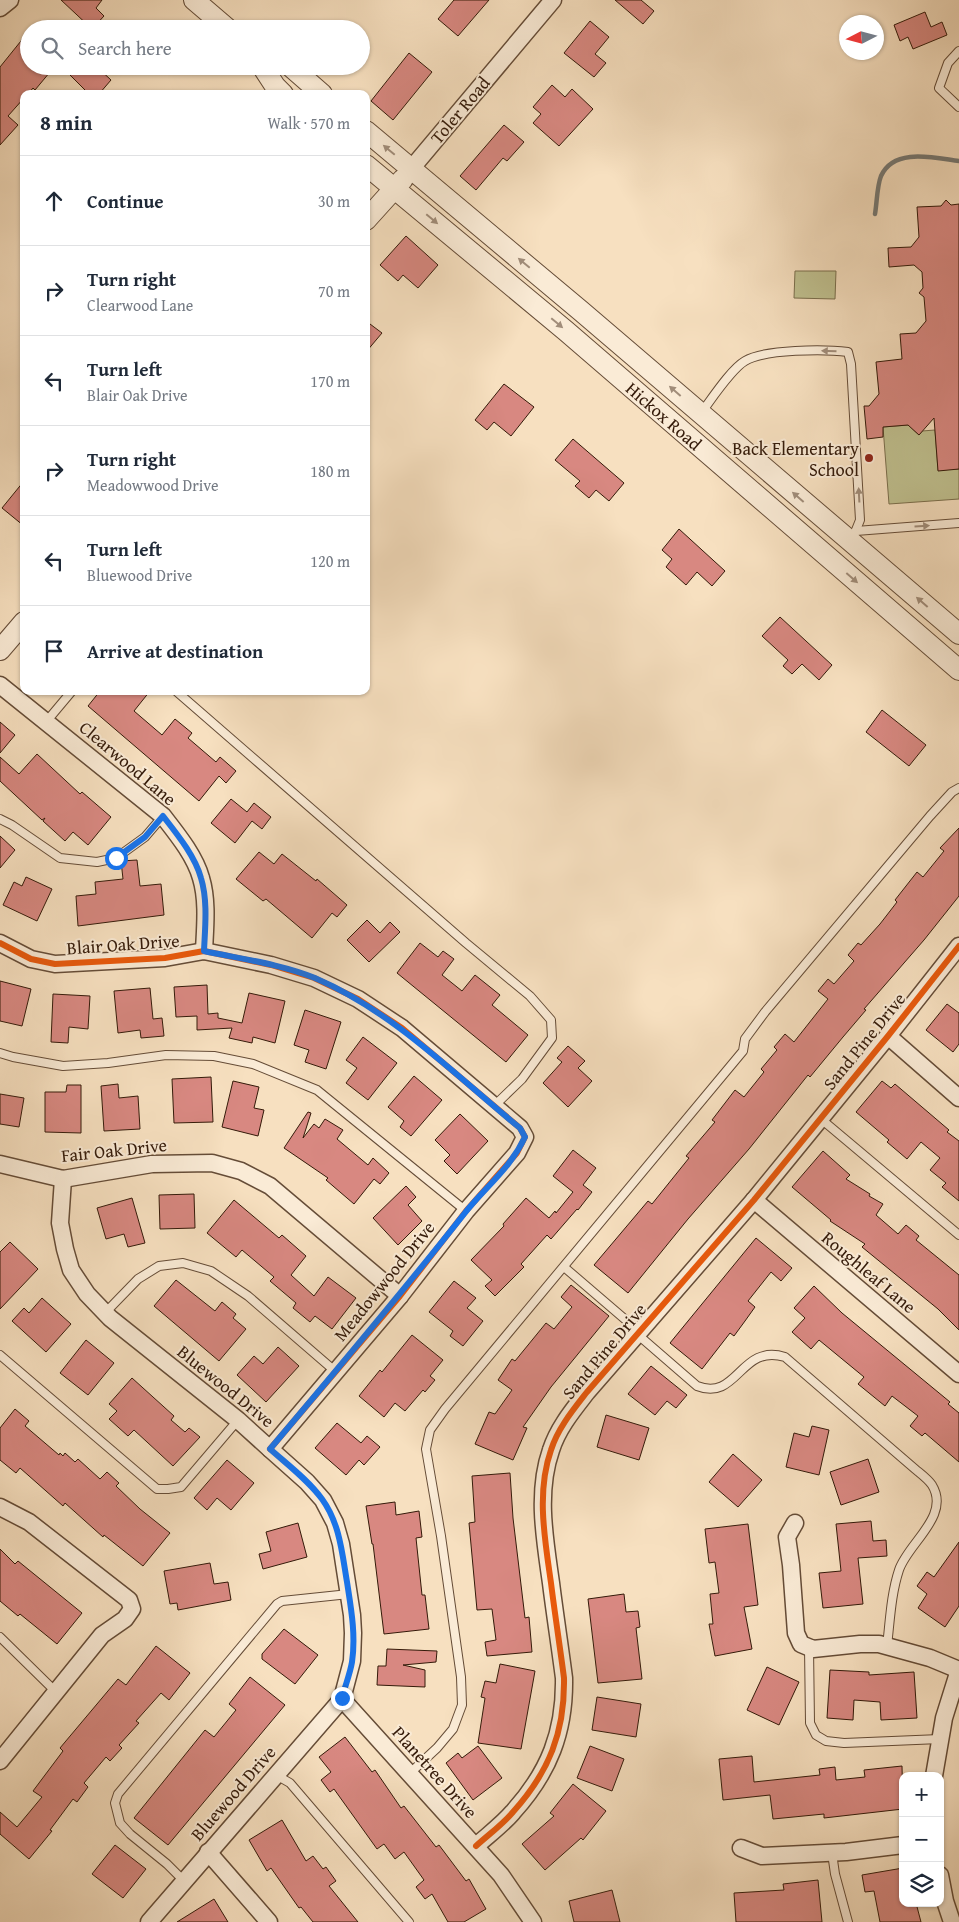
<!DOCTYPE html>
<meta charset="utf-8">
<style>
:root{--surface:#fff;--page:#f2f2f3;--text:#1f2937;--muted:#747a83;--line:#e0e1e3}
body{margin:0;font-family:"Gentium Book Plus",serif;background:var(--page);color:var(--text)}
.controls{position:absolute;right:15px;bottom:15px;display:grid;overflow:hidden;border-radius:10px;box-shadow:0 1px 4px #0004}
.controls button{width:45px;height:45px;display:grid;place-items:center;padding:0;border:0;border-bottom:1px solid var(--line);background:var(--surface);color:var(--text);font:25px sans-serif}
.compass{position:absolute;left:839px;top:15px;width:45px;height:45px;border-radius:50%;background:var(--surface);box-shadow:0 1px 4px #0004;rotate:264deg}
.stop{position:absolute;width:15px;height:15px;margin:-11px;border:4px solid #1a73e8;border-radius:50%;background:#fff}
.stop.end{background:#1a73e8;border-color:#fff;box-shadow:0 1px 5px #0008}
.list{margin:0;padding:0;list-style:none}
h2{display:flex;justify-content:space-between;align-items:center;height:65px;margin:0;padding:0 20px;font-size:21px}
h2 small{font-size:16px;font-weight:400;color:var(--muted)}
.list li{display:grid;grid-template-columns:32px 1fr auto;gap:15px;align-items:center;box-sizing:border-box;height:90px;padding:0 20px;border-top:1px solid var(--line)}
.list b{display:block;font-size:19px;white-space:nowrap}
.list p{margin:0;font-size:16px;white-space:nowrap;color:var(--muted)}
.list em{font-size:16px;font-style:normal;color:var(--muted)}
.icon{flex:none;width:28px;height:28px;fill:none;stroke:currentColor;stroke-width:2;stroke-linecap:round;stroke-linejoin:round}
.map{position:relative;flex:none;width:959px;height:1922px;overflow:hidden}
.search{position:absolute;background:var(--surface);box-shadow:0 1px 4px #0004;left:20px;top:20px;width:350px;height:55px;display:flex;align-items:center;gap:12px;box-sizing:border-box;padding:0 18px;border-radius:28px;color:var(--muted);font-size:19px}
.panel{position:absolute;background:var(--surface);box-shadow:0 1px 4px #0004;left:20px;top:90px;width:350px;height:605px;border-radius:10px}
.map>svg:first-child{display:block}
.green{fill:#c0c190;stroke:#7a6e4c}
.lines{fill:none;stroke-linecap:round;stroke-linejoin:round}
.stream{stroke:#767a76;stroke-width:4.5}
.building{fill:#d88881;stroke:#341a09}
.service-casing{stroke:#654c37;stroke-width:10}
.minor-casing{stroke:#654c37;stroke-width:19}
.tertiary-casing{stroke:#654c37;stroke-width:22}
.service{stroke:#faebd6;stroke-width:8}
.minor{stroke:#faebd6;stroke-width:16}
.tertiary{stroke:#faebd6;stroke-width:20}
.cycleway-casing{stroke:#faebd6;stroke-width:9}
.cycleway{stroke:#e8590c;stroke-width:6}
.oneway{fill:#a18d7a}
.route{stroke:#1a73e8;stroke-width:6}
.poi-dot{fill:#8f2418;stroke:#faebd6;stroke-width:2}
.labels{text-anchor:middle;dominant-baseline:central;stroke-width:4;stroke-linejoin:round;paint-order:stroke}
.street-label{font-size:18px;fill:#341a09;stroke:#faebd6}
.poi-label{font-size:18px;fill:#341a09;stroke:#faebd6;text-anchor:end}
</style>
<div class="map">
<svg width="959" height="1922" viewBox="0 0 959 1922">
<rect width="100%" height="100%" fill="#f7e0c0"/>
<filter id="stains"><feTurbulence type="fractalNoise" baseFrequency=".004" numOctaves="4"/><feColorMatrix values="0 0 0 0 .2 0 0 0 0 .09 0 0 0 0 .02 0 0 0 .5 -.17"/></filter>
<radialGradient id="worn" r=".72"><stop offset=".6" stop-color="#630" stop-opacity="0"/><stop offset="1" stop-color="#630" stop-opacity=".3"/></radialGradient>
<g class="green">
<path d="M795 271H836L835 299 794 298Z"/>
<path d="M908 425 919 435 922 431 935 430 938 470 959 469V499L889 504 883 427Z"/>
</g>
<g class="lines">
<path class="stream" d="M875 214C877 202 877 186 881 176 894 147 935 158 959 161"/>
</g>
<g class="building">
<path d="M61 0H102L96 8 104 16 92 29Z"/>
<path d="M454 0H489L458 36 438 19Z"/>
<path d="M615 0H641L654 11 643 24Z"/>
<path d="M925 12 931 27 942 22 947 35 913 49 908 37 900 41 894 25Z"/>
<path d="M590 21 609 37 595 54 606 63 594 77 564 53Z"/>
<path d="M29 31V66H55L35 90 33 88 28 94H24V98L8 116 18 125 0 145V67Z"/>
<path d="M409 53 432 72 393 120 371 101Z"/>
<path d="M61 66H96L111 80 99 94H89Z"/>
<path d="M552 85 565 97 572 89 593 109 559 146 533 123 541 114 533 107Z"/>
<path d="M504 125 524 142 507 161 503 158 476 190 460 176Z"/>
<path d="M946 200 951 205 959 204V469L938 471 934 418 919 435 908 425 883 427V437L867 439 864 406H869L879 394 876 362 902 359 900 334 916 333 926 321 924 297 919 293 923 288 922 272 914 265 889 267 888 248 911 247 919 237 917 207 941 206Z"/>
<path d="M406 236 438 265 418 288 403 275 398 281 380 265Z"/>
<path d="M366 321 382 333 366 352Z"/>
<path d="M504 384 534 407 511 436 494 422 487 430 475 420Z"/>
<path d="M573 439 624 483 609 501 596 490 589 498 575 486 580 481 555 460Z"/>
<path d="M24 481V526L2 508Z"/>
<path d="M679 529 725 571 712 586 697 572 686 585 666 567 672 559 662 550Z"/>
<path d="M780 617 832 665 819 680 802 664 792 674 783 666 788 660 762 636Z"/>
<path d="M100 691H150L134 711 162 735 175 719 192 733 188 738 216 762 220 757 236 771 226 783 219 776 199 801 88 706Z"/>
<path d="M882 710 926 745 909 766 866 732Z"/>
<path d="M0 722 15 735 0 753Z"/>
<path d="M37 754 80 794 82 792 111 817 88 845 73 832 65 841 43 821 45 818 42 820 0 781V757L19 774Z"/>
<path d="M231 799 247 812 254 803 271 817 262 829 252 821 235 843 211 823Z"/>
<path d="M959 828V896L924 940 864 1009 866 1010 843 1037 810 1077 808 1075 749 1149 688 1219 628 1293 594 1265 648 1201 652 1204 689 1158 686 1156 715 1122 712 1120 735 1090 744 1097 764 1072 761 1069 777 1050 774 1047 785 1034 794 1042 828 999 818 991 828 979 834 984 854 961 848 955 858 943 861 945 880 924 897 902 895 900 917 872 923 877 944 851 940 848Z"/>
<path d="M0 836 15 850 0 868Z"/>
<path d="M259 852 274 864 282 854 316 881 317 879 347 905 337 917 332 913 312 938 266 899 263 901 236 879Z"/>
<path d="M137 860 140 886 161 884 164 915 78 926 76 896 96 894 95 882 123 879 121 861Z"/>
<path d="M26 877 52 889 37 921 3 905 14 882 22 886Z"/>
<path d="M367 920 380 933 390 922 400 932 369 962 347 940Z"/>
<path d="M420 943 438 957 443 951 454 959 442 975 462 991 475 975 500 995 492 1005 528 1035 506 1062 397 973Z"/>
<path d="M0 981 31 989 22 1026 0 1021Z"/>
<path d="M207 985 208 1014 218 1013V1018L242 1023 249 993 285 1001 275 1043 253 1037 252 1043 229 1038 232 1028 197 1030V1016L176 1017 174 987Z"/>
<path d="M150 988 153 1019 162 1018 164 1036 141 1038 140 1030 118 1033 114 991Z"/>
<path d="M53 994 90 996 88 1029 69 1027 68 1043 51 1042Z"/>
<path d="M947 1004 959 1013V1044L953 1052 926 1030Z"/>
<path d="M305 1010 341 1022 326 1069 305 1062 309 1050 294 1045Z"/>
<path d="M363 1037 397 1063 368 1100 346 1083 357 1068 346 1060Z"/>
<path d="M568 1046 585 1061 578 1068 592 1081 568 1107 543 1083 562 1062 557 1058Z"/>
<path d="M414 1076 442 1100 411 1136 400 1127 404 1121 388 1107Z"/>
<path d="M211 1077 213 1122 174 1123 172 1079Z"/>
<path d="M233 1081 259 1087 254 1108 264 1110 258 1136 222 1127Z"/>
<path d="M882 1081 891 1088 895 1084 949 1130 947 1132 959 1141V1201L942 1187 946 1183 930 1170 940 1158 921 1142 907 1159 887 1142 889 1140 856 1112Z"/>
<path d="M118 1084 119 1098 138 1096 140 1129 104 1131 101 1086Z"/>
<path d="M67 1085H81V1133L45 1132V1092H66Z"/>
<path d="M0 1094 24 1098 19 1127 0 1124Z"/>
<path d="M308 1112 311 1113 303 1138 314 1124 319 1128 325 1119 343 1130 337 1139 368 1165 373 1158 389 1173 380 1184 374 1179 354 1204 326 1180 328 1178 284 1148Z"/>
<path d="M460 1114 488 1141 457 1174 444 1161 450 1155 435 1140Z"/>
<path d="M573 1150 596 1168 583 1185 592 1192 578 1210 577 1209 551 1239 547 1235 521 1264 524 1267 495 1296 485 1286 492 1280 471 1260 504 1226 503 1224 526 1198 549 1218 555 1211 556 1213 573 1192 553 1176Z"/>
<path d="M823 1151 850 1175 846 1179 870 1194 869 1196 883 1204 876 1215 898 1234 906 1225 919 1236 916 1240 959 1275V1330L938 1309 862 1247 865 1244 830 1221 831 1220 792 1187Z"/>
<path d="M406 1186 416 1197 408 1205 422 1221 398 1245 373 1218Z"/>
<path d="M194 1194 195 1228 160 1229 159 1195Z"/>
<path d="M132 1198 145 1243 128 1247 124 1234 106 1239 97 1208Z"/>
<path d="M234 1200 279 1238 282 1235 306 1256 291 1275 314 1296 328 1277 356 1298 332 1329 315 1316 310 1322 293 1308 296 1303 270 1281 274 1277 242 1250 236 1257 207 1233Z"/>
<path d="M756 1238 792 1268 781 1281 771 1272 748 1301 755 1307 745 1321 734 1336 730 1333 702 1369 670 1343Z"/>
<path d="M10 1242 38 1269 0 1309V1252Z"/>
<path d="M176 1280 215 1311 222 1302 236 1314 233 1318 246 1329 219 1361 154 1306Z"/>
<path d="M454 1281 476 1298 467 1308 483 1321 463 1346 450 1336 453 1331 429 1312Z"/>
<path d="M571 1285 609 1316 551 1387 523 1427 527 1428 513 1460 475 1444 489 1412 495 1414 512 1390 498 1380 512 1359 515 1361 546 1323 554 1329 572 1307 561 1297Z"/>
<path d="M814 1286 842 1313 950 1402 948 1404 959 1413V1462L925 1433 922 1436 910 1426 918 1416 892 1396 885 1406 858 1384 864 1377 819 1340 811 1349 792 1332 805 1318 794 1308Z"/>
<path d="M42 1298 71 1324 46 1352 12 1321 24 1308 29 1313Z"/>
<path d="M412 1335 443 1360 430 1376 435 1380 425 1392 423 1390 405 1411 395 1403 384 1417 359 1396 380 1370 382 1372Z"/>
<path d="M86 1340 114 1363 88 1395 60 1373Z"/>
<path d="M278 1347 299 1366 266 1402 237 1375 254 1356 263 1364Z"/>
<path d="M651 1366 687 1395 676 1408 667 1401 655 1415 628 1394Z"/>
<path d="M132 1378 174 1416 171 1420 185 1432 189 1428 200 1437 173 1466 134 1430 128 1436 109 1419 117 1411 109 1404Z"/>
<path d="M15 1409 29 1421 25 1426 59 1455 60 1453 63 1456 65 1453 75 1462 78 1459 100 1479 107 1472 119 1483 116 1486 140 1509 170 1533 143 1566 104 1535 103 1537 65 1503 63 1506 20 1468 16 1473 0 1460V1428Z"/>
<path d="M606 1415 649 1428 639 1460 597 1447Z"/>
<path d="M337 1423 361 1443 367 1436 380 1447 364 1465 359 1460 346 1475 315 1448Z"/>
<path d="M812 1426 829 1430 819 1475 786 1467 794 1433 809 1437Z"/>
<path d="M733 1454 762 1480 738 1507 709 1482Z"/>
<path d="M868 1459 879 1492 841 1505 830 1472Z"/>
<path d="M227 1460 254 1483 231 1510 217 1498 207 1510 194 1498Z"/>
<path d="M510 1473 513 1518 525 1618 529 1617 532 1652 487 1656 485 1642 496 1640 492 1609 477 1610 469 1523 475 1522 472 1476Z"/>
<path d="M395 1502 396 1515 419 1511 422 1537 416 1538 422 1595H425L429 1629 384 1634 373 1544H372L366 1506Z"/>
<path d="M871 1521 873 1541 886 1540 887 1556 858 1558 863 1604 823 1608 819 1573 841 1571 836 1524Z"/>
<path d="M298 1523 307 1557 263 1569 259 1554 271 1551 266 1532Z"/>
<path d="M748 1524 758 1605 744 1607 752 1649 715 1656 709 1624H713L710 1594 719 1593 715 1562 709 1563 705 1529Z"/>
<path d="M959 1542V1606L945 1627 918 1608 927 1594 917 1586 927 1572 934 1577Z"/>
<path d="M0 1549 15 1564 18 1561 82 1613 57 1644 20 1614 18 1616 0 1601Z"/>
<path d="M210 1563 214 1584 228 1582 231 1600 178 1610 177 1603 170 1604 164 1571Z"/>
<path d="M624 1594 626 1612 638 1611 640 1627 636 1628 642 1679 598 1683 588 1599Z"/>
<path d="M284 1629 318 1655 295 1684 262 1659V1654Z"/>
<path d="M156 1646 190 1673 169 1700 161 1693 136 1721 139 1723 119 1745 122 1748 110 1761 106 1757 84 1783 88 1787 77 1802 73 1799 50 1830 52 1831 29 1859 0 1834V1812L17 1827 42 1797 33 1791 63 1751 60 1748 118 1679 126 1685Z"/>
<path d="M387 1649 437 1651 436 1662 403 1665 425 1670V1687L377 1685 378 1666H386Z"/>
<path d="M500 1664 535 1671 521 1749 478 1743 485 1698 481 1697 485 1681 496 1683Z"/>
<path d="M767 1667 799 1682 779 1725 747 1710Z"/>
<path d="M830 1670 869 1672V1675L914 1672 917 1718 881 1720 880 1702 854 1700 853 1720 827 1718Z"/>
<path d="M250 1677 285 1705 168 1845 134 1818 205 1730 214 1737 236 1710 229 1704Z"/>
<path d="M597 1697 641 1704 636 1737 592 1730Z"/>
<path d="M345 1737 372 1772 375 1770 401 1808 404 1806 436 1847 439 1845 466 1881 469 1879 486 1909 464 1922H448L432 1894 425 1899 416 1887 424 1880 404 1852 395 1859 384 1844 377 1849 334 1789 330 1792 321 1780 331 1772 319 1757Z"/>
<path d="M478 1746 502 1778 473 1800 446 1763 458 1753 462 1758Z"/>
<path d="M590 1746 624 1759 612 1791 577 1778Z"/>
<path d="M752 1756 754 1782 820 1775 819 1769 835 1767 836 1780 865 1777 864 1770 902 1766 903 1809 824 1818V1814L773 1819 770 1795 723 1800 719 1759Z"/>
<path d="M573 1784 606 1811 583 1840 581 1838 545 1870 522 1844 554 1816 550 1813Z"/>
<path d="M282 1820 306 1861 313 1856 323 1869 326 1867 336 1881 329 1886 358 1922H313L301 1907 299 1908 271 1868 267 1871 249 1840Z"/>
<path d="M115 1845 146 1869 123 1898 92 1874Z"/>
<path d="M903 1868V1903H916L921 1922H880L874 1891 865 1892 862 1875Z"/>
<path d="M818 1880 822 1922H736L734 1893 784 1890 783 1884Z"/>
<path d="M612 1890 620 1922H574L569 1901Z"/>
<path d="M214 1899 228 1922H177Z"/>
</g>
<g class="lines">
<g class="service-casing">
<g id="service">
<path d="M959 51 948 63 939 88 959 107"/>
<path d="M701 413C711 400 731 369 745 361 765 349 825 349 848 352L851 364 860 520 852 540"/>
<path d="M856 531 959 523"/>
<path d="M176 691 466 943 530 996 551 1020 552 1038 522 1079 494 1106"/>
<path d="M46 722 72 691"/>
<path d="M0 819 12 825 60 858 97 862 116 858 145 837 163 816"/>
<path d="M0 1053 13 1057 63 1066 108 1063 166 1055 214 1056 253 1064 317 1090 466 1211"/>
<path d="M821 1119 959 1235"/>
<path d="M564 1267 627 1321 637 1334 697 1386C738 1402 740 1343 785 1357L915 1469C921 1474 928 1479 932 1485 951 1516 908 1543 899 1570 891 1594 890 1621 887 1646"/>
<path d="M105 1313 138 1279 159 1266 183 1263 211 1271 248 1296 336 1372"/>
<path d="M0 1355 157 1489H168L181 1487 238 1420"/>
<path d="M0 1637 56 1692"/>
<path d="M809 1647 810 1723 816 1735 826 1741 844 1743 940 1739"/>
<path d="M409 1774 437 1748 453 1729 462 1705 461 1677 441 1536 426 1449 430 1430 445 1409 743 1051 745 1039 765 1012 930 816 952 792 959 788"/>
<path d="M276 1775 290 1783 409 1922"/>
<path d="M832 1853 835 1874 848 1922"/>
<path d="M184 1881 167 1864 130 1834 120 1823 115 1803 118 1794 277 1604 282 1601 349 1594"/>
</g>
</g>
<g class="minor-casing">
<g id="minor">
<path d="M0 8 10 0"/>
<path d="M411 169 553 0"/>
<path d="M0 685 163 816C177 834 195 856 201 878 208 901 205 928 204 951"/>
<path d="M0 943 31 959 55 964 165 958 204 951 271 965 314 978 358 999 402 1028 520 1128 525 1137 517 1153 466 1211 400 1296 270 1449"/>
<path d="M888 1036 959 1098"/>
<path d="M0 1164 63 1179 152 1164 212 1163 241 1171 270 1186 400 1296"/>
<path d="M63 1179 60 1223 65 1249 71 1270 87 1294 110 1318 238 1420 270 1449 307 1482 323 1500 335 1523 341 1544 352 1615 353 1633 352 1661 342 1699 149 1922"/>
<path d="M754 1200 959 1374"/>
<path d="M0 1507 29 1522 129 1600 132 1609 125 1619 102 1635 0 1761"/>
<path d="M795 1523 787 1537 791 1565 796 1633 801 1644 813 1649 860 1644H879L930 1658 959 1670 944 1718 934 1776"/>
<path d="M342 1699 501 1875 533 1922"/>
<path d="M476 1846C488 1835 502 1825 513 1812 549 1772 565 1732 564 1678 560 1647 555 1615 551 1583 545 1540 536 1493 551 1450 558 1428 573 1410 587 1392L754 1200 888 1036 959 946"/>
<path d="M741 1848 762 1856 846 1852 903 1845"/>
<path d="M208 1852 269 1922"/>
<path d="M940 1875 945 1901 952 1922"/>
</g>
</g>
<g class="tertiary-casing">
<g id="tertiary">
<path d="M194 0 228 29"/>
<path d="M262 66 275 86 283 94"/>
<path d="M290 66 322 94"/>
<path d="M366 131 581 311 959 634"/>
<path d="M366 165 566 331 959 670"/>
<path d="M366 220 403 179"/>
<path d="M0 650 24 622"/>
</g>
</g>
<use href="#service" class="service"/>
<use href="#minor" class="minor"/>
<use href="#tertiary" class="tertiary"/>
<g class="cycleway-casing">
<g id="cycleway">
<path d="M0 943 31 959 55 964 165 958 204 951 271 965 314 978 358 999 402 1028 520 1128 525 1137 517 1153 466 1211 400 1296 270 1449"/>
<path d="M476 1846C488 1835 502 1825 513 1812 549 1772 565 1732 564 1678 560 1647 555 1615 551 1583 545 1540 536 1493 551 1450 558 1428 573 1410 587 1392L754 1200 888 1036 959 946"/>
</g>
</g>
<use href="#cycleway" class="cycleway"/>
</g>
<defs><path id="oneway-solid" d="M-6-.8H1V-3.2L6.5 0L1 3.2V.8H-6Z" transform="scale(1.25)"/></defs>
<g class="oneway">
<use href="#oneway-solid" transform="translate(389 150) rotate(-140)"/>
<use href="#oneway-solid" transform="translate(432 219) rotate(40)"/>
<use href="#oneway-solid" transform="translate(524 263) rotate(-140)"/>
<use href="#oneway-solid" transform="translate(557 323) rotate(40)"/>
<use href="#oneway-solid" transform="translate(829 351) rotate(-178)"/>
<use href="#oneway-solid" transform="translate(675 391) rotate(-139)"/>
<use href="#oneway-solid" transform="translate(859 495) rotate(-93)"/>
<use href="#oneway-solid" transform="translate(798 497) rotate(-139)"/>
<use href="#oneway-solid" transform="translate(922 526) rotate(-4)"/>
<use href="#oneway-solid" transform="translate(852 578) rotate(41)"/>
<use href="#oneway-solid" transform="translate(922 602) rotate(-139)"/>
</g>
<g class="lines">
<path class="route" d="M116 858 145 837 163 816C177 834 195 856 201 878 208 901 205 928 204 951 241 959 281 964 315 978 394 1012 455 1075 520 1128L525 1137C510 1169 485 1187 464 1214 401 1294 336 1371 270 1449 288 1465 308 1480 322 1499 340 1524 342 1553 347 1582 351 1608 356 1635 352 1662 350 1674 345 1686 342 1698"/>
</g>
<circle class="poi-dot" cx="869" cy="458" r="5"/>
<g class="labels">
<g class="street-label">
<text transform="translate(460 110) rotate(-50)">Toler Road</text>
<text transform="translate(664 416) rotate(41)">Hickox Road</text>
<text transform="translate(128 763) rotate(40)">Clearwood Lane</text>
<text transform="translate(123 944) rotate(-4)">Blair Oak Drive</text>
<text transform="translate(864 1041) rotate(-51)">Sand Pine Drive</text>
<text transform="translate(114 1150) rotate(-6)">Fair Oak Drive</text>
<text transform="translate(869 1272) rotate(40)">Roughleaf Lane</text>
<text transform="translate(384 1281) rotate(-51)">Meadowwood Drive</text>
<text transform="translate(604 1351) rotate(-50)">Sand Pine Drive</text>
<text transform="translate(226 1386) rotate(39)">Bluewood Drive</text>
<text transform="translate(435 1772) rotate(48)">Planetree Drive</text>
<text transform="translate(233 1793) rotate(-49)">Bluewood Drive</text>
</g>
<g class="poi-label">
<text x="859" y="448">Back Elementary<tspan x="859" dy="21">School</tspan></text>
</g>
</g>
<rect width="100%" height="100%" filter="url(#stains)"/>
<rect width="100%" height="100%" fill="url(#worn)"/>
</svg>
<div class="controls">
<button>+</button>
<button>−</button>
<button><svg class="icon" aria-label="layers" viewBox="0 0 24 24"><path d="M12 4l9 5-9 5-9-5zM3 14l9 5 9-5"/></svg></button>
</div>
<svg class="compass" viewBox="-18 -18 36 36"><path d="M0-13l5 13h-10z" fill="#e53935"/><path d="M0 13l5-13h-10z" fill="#747a83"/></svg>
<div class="stop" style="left:116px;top:858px"></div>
<div class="stop end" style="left:342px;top:1698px"></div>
<div class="search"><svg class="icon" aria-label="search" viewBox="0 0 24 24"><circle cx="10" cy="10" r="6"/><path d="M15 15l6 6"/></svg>Search here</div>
<section class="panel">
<h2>8 min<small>Walk · 570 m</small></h2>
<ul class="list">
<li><svg class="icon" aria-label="ahead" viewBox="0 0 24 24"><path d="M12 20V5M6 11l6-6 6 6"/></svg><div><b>Continue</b></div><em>30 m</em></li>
<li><svg class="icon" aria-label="right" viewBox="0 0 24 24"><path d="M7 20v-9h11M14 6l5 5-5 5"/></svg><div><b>Turn right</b><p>Clearwood Lane</p></div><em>70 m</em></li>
<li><svg class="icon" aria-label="left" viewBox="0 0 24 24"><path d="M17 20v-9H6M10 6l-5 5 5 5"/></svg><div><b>Turn left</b><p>Blair Oak Drive</p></div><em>170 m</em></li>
<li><svg class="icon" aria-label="right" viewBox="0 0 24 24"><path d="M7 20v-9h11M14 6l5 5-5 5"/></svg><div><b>Turn right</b><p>Meadowwood Drive</p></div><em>180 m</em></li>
<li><svg class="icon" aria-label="left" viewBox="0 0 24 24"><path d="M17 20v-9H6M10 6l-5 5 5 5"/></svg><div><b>Turn left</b><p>Bluewood Drive</p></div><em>120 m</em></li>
<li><svg class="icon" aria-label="arrive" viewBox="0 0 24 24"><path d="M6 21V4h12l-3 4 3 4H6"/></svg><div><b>Arrive at destination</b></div></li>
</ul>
</section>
</div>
